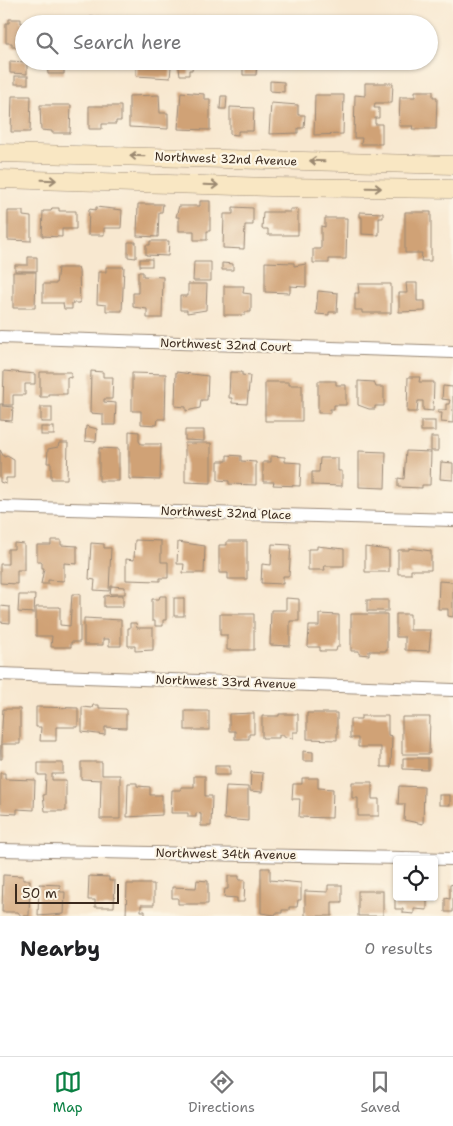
<!DOCTYPE html>
<style>
:root{--surface:#fff;--page:#f2f2f2;--text:#202124;--muted:#757577;--line:#e0e0e0;--accent:#0b8043}
body{margin:0;font-family:"Shantell Sans",sans-serif;background:var(--page);color:var(--text)}
.controls{position:absolute;right:15px;bottom:15px;display:grid;overflow:hidden;border-radius:5px;box-shadow:0 1px 4px #0004}
.controls button{width:45px;height:45px;display:grid;place-items:center;padding:0;border:0;border-bottom:1px solid var(--line);background:var(--surface);color:var(--text);font:25px sans-serif}
.scale{position:absolute;left:15px;bottom:12px;width:104px;box-sizing:border-box;padding-left:5px;border:2px solid #3b2a1e;border-top:0;font-size:14px;line-height:18px;white-space:nowrap;color:#3b2a1e;-webkit-text-stroke:4px #fcf5e5;paint-order:stroke}
.list{margin:0;padding:0;list-style:none}
h2{display:flex;justify-content:space-between;align-items:center;height:65px;margin:0;padding:0 20px;font-size:21px}
h2 small{font-size:16px;font-weight:400;color:var(--muted)}
.icon{flex:none;width:28px;height:28px;fill:none;stroke:currentColor;stroke-width:2;stroke-linecap:round;stroke-linejoin:round}
.map{position:relative;flex:none;width:453px;height:916px;overflow:hidden}
.search{position:absolute;background:var(--surface);box-shadow:0 1px 4px #0004;left:15px;right:15px;top:15px;height:55px;display:flex;align-items:center;gap:12px;box-sizing:border-box;padding:0 18px;border-radius:28px;color:var(--muted);font-size:19px}
.sheet{height:140px;background:var(--surface)}
nav{display:flex;justify-content:space-around;align-items:center;box-sizing:border-box;height:70px;border-top:1px solid var(--line);background:var(--surface);font-size:14px;color:var(--muted)}
nav a{display:grid;justify-items:center;gap:2px}
nav .on{color:var(--accent)}
.map>svg:first-child{display:block}
.building{fill:#d0a276}
.lines{fill:none;stroke-linecap:round;stroke-linejoin:round}
.street-casing{stroke:#9a8977;stroke-width:14}
.secondary-casing{stroke:#9a8977;stroke-width:19}
.street{stroke:#fff;stroke-width:12}
.secondary{stroke:#f9e7c3;stroke-width:18}
.oneway{stroke:#9a8870}
.labels{text-anchor:middle;dominant-baseline:central;stroke-width:4.5;stroke-linejoin:round;paint-order:stroke}
.street-label{font-size:12px;fill:#3b2a1e;stroke:#fcf5e5}
</style>
<div class="map">
<svg width="453" height="916" viewBox="0 0 453 916">
<rect width="100%" height="100%" fill="#fcf5e5"/>
<filter id="ink" filterUnits="userSpaceOnUse"><feTurbulence type="fractalNoise" baseFrequency=".02" numOctaves="2"/><feDisplacementMap in="SourceGraphic" scale="10" xChannelSelector="R" yChannelSelector="G"/><feConvolveMatrix kernelMatrix="1 2 1 2 8 2 1 2 1" color-interpolation-filters="sRGB"/></filter>
<filter id="wash" filterUnits="userSpaceOnUse"><feTurbulence type="fractalNoise" baseFrequency=".0096" numOctaves="4" result="noise"/><feDisplacementMap in="SourceGraphic" scale="20" xChannelSelector="R" yChannelSelector="G"/><feGaussianBlur stdDeviation="1.12" result="paint"/><feColorMatrix in="noise" values="0 0 0 0 0 0 0 0 0 0 0 0 0 0 0 0 0 1.4 0 .05"/><feComposite in="paint" operator="in"/></filter>
<g filter="url(#wash)">
<rect width="100%" height="100%" fill="#f8e8d0"/>
<g id="blocks">
<g class="building">
<path d="M90 17 111 18V22H122V24H87Z"/>
<path d="M9 19H21V23H24V47H12V43H6V23H9Z"/>
<path d="M10 61 27 62V74L10 73Z"/>
<path d="M47 61H64V74H48Z"/>
<path d="M131 61H165L164 67H171L170 78 136 76V63H131Z"/>
<path d="M178 61H193L192 70H189V75H180Z"/>
<path d="M247 61H257L256 75H243V67H247Z"/>
<rect x="284" y="61" width="18" height="4"/>
<path d="M326 61H342L343 67H326Z"/>
<rect x="15" y="76" width="13" height="8"/>
<path d="M270 81 284 82V92L270 91Z"/>
<path d="M365 83H393L392 103H375L374 108H379V118H375V124H382V144H361L362 138H354L355 95 365 96Z"/>
<path d="M415 91H433V97H437L436 129H412L413 126H399L400 97H415Z"/>
<path d="M181 92 204 94V99H210V130L178 129Z"/>
<path d="M159 95 160 113H168V129L129 127V96Z"/>
<path d="M315 95H344L343 134 314 135Z"/>
<path d="M12 96H31L30 132H11Z"/>
<path d="M221 96H227L226 109H220Z"/>
<path d="M271 103 298 105V115H305L304 128H298V133L269 134Z"/>
<path d="M40 105H71L70 133H52V131L41 130Z"/>
<path d="M89 106H121V121H116V124H102V129H89Z"/>
<path d="M230 107 254 108 253 131H238V135L230 134Z"/>
<path d="M200 201H210V231H207V240H194V231H179V217H176L179 206H200Z"/>
<path d="M138 204H163L162 212H159L158 237 137 236Z"/>
<path d="M96 207 122 210 121 228H104V235H88L89 209 96 210Z"/>
<path d="M233 207 253 208V225H245L244 249 223 248 224 214H233Z"/>
<path d="M52 208H59V211H76V229H62V237L42 236 43 211H51Z"/>
<path d="M290 209H298V235H268V229H262L263 212H290Z"/>
<path d="M8 211H23V216L31 217V241L8 240Z"/>
<path d="M360 212 383 213V218H379V235L362 234V217H360Z"/>
<path d="M405 212H431V261H421L422 253H405Z"/>
<path d="M325 218H347L346 259H329V263H313V249H321V226L325 227Z"/>
<path d="M150 241H169L168 256 146 255V245H150Z"/>
<path d="M128 242H136V258L128 257Z"/>
<path d="M28 257H37V271H15V265H28Z"/>
<rect x="140" y="259" width="12" height="7"/>
<path d="M194 262H211V281H193Z"/>
<path d="M265 262 294 263V266L306 264V287L290 286V293L265 292Z"/>
<path d="M222 263 233 264V270H222Z"/>
<path d="M106 267H124L122 311H106V305L97 304 98 272H106Z"/>
<path d="M58 268H78L79 271 80 303H72V309H64L63 303H43V284H56Z"/>
<path d="M13 272H36L35 308H13Z"/>
<path d="M138 272H143V276L163 277 162 318H147V309L133 307V293H138Z"/>
<path d="M406 283H417V301H425V311L399 312V293H407Z"/>
<path d="M188 284H207L206 310 187 313V310H180V296H188Z"/>
<path d="M358 284H391V313H362V310H355V293H359Z"/>
<path d="M224 286H244L243 293 251 294V312H245V315H224Z"/>
<path d="M318 291 338 293 337 312H329V315L316 314Z"/>
<path d="M4 371 35 374V384H25V395H13V405H3Z"/>
<path d="M91 371 103 372V377H113L112 399H104V402L116 403 115 425H103V414L90 413Z"/>
<path d="M40 372H71V378L67 377V394H48V397H40Z"/>
<path d="M176 372 208 376 207 400H201L200 408 186 411V407L175 406Z"/>
<path d="M230 372H242V375L250 376 247 404 232 403V398H229Z"/>
<path d="M132 373 166 374 165 419H158L157 425 141 424V411H132Z"/>
<path d="M408 377H420L419 382H434L433 411 423 410V401H418L417 412H407Z"/>
<path d="M318 381H336V385H346V405H334V409H330V413H318Z"/>
<path d="M358 381 374 382 376 387H384V406H375V409H369L358 405Z"/>
<path d="M265 382H289V385H302V421H265Z"/>
<path d="M443 386 453 387V423L441 422 442 413H438V410H446V404H449L450 400 442 399Z"/>
<path d="M0 404H3L2 406 13 407 12 421 0 420Z"/>
<rect x="41" y="407" width="11" height="15"/>
<rect x="421" y="421" width="14" height="10"/>
<path d="M86 426 97 429 96 442 85 441Z"/>
<rect x="41" y="427" width="13" height="8"/>
<path d="M185 430H204V441L185 440Z"/>
<path d="M129 431 139 432V441L141 444H161L160 480 129 479Z"/>
<rect x="431" y="437" width="7" height="14"/>
<path d="M59 443H68L67 479H51V463H47L48 449 58 447Z"/>
<path d="M185 443H211V483L185 482Z"/>
<path d="M99 448 119 449V481H99Z"/>
<path d="M0 450 4 457 7 456 14 460V478H6V484L0 482Z"/>
<path d="M359 451 386 452 385 488 359 487Z"/>
<path d="M406 451 431 452 430 485H422V488L398 487V478L404 479Z"/>
<path d="M227 455 241 456V461L256 462V485L229 484V481L218 480V461H227Z"/>
<path d="M271 456 285 457V462L301 463 300 486 273 485 274 482H263V462H271Z"/>
<path d="M320 458H338V471H342V486L312 485V472H319Z"/>
<path d="M441 462 453 463V480L440 479Z"/>
<path d="M51 540H61V545L77 546V564L64 563V581L48 580V584H41L44 568H42V562H37V545H51Z"/>
<path d="M135 540 161 541V562H168V578H160V581L126 580V559L134 560Z"/>
<path d="M227 541H247V579H228V573H219V545H227Z"/>
<path d="M178 542 205 546 204 573H183L184 564H177Z"/>
<path d="M14 543 24 544V570H17V584L0 583V564H8V549H14Z"/>
<path d="M91 543 104 544V548H111L109 591 94 590 95 580 89 579Z"/>
<path d="M272 544 291 545 289 576H283V584L261 583 262 564 271 565Z"/>
<path d="M317 546 344 549V566H324L325 570H308V549H317Z"/>
<path d="M365 547 389 550V572H365Z"/>
<path d="M409 548 431 551V570H411V574H398V550H409Z"/>
<path d="M439 581 453 582V617L448 616V609H438Z"/>
<path d="M111 586 125 587V594H110Z"/>
<path d="M72 594H80V642H71V647H51L52 636H36V607H60V625L70 626Z"/>
<path d="M19 595H35L34 613 18 612Z"/>
<path d="M118 595H123V607H104V596Z"/>
<path d="M160 596H166V620H163V626H155V621H152V599H159Z"/>
<rect x="174" y="598" width="10" height="18"/>
<path d="M286 598 299 599V621H290V646L270 645 271 610H286Z"/>
<rect x="367" y="600" width="21" height="11"/>
<path d="M0 606 10 607V623L0 622Z"/>
<path d="M220 614H254V650H227V635H220Z"/>
<path d="M319 614 339 615V647H337L336 651H320V647H308L309 626H319Z"/>
<path d="M351 614H387V651H369V655L359 654V651H351Z"/>
<path d="M396 614H410V630H431L429 651 405 650V637H396Z"/>
<path d="M84 618 121 620V646H109V639H103V645H84Z"/>
<path d="M130 623H136L137 628H153V650L135 651V646H128V628H130Z"/>
<path d="M93 705H99V708L126 709V728L105 727V735L82 732V707L92 708Z"/>
<path d="M36 707 78 708V727H56V741H40L41 727H36Z"/>
<path d="M3 709H20V744H2V759H0Z"/>
<rect x="185" y="711" width="24" height="19"/>
<path d="M254 713V734H249V739H235V731H229V714Z"/>
<path d="M307 713H337V740L307 739Z"/>
<path d="M279 714H298V732H293V738L284 737V735H279V738H262V716H279Z"/>
<path d="M361 716H388V735L392 736 391 767H381V747H358V738H350V719H361Z"/>
<path d="M402 717H430L429 754H402Z"/>
<path d="M303 751 313 752V761H303Z"/>
<path d="M403 758H428V770L403 769Z"/>
<path d="M81 762H102V775H120V819H100L101 780 81 779Z"/>
<path d="M38 763H63V774H52V780H66V811H45L43 795H45L46 775H38Z"/>
<rect x="215" y="766" width="15" height="9"/>
<path d="M251 772 263 773 262 792 250 791Z"/>
<path d="M0 773H5V779L35 780 34 810 17 809V814L0 813Z"/>
<path d="M194 776H205V796H212L211 826H201V814L196 813V817H188V813H171L172 790H181V787H194Z"/>
<path d="M302 778H318V788L333 789 332 818 299 817 300 799H292L293 784H302Z"/>
<path d="M352 782H372V799H379V816H358V798H352Z"/>
<path d="M128 783H137V786L150 787V795H162V815L127 817Z"/>
<path d="M226 786 248 787V821L224 819Z"/>
<path d="M399 786 424 787 423 824 404 820 405 804H398Z"/>
<rect x="439" y="795" width="11" height="10"/>
<path d="M261 868H270V880L301 883V900H298L297 907H289V910H282V913H276L275 915 261 913Z"/>
<path d="M3 875 23 876V880H30L29 916H21L18 912H2Z"/>
<path d="M89 876 109 877V881H115L114 907H95V900H88Z"/>
<path d="M228 876H239V880H245L244 902H237V898L224 897 225 889H228Z"/>
<path d="M197 880 208 881V904H178V898H172V887L196 888Z"/>
<path d="M39 884 60 885V892H65L64 914 38 916Z"/>
<path d="M127 884H154V905H141V911H145V916H126Z"/>
<path d="M453 884V912H445V898L450 899V885Z"/>
<path d="M328 885H342V902H332V916H305V891L328 892Z"/>
<rect x="358" y="891" width="25" height="25"/>
<path d="M402 897H427V910L414 909V914L403 913V909H395V898Z"/>
</g>
</g>
</g>
<g filter="url(#ink)">
<use href="#blocks" fill-opacity="0" stroke="#9a8977" stroke-width="1"/>
<g class="lines">
<g class="street-casing">
<g id="street">
<path d="M0 337 453 352"/>
<path d="M0 507 453 520"/>
<path d="M0 674 453 690"/>
<path d="M0 850 453 859"/>
</g>
</g>
<g class="secondary-casing">
<g id="secondary">
<path d="M0 153 453 165"/>
<path d="M0 179 271 187 453 189"/>
</g>
</g>
<use href="#street" class="street"/>
<use href="#secondary" class="secondary"/>
</g>
<defs><path id="oneway-shaft" d="M-6 0H5M1.5-3L5.5 0L1.5 3" fill="none" stroke-width="1.6" stroke-linecap="round" stroke-linejoin="round" transform="scale(1.25)"/></defs>
<g class="oneway">
<use href="#oneway-shaft" transform="translate(137 156) rotate(-178)"/>
<use href="#oneway-shaft" transform="translate(317 161) rotate(-178)"/>
<use href="#oneway-shaft" transform="translate(49 180) rotate(2)"/>
<use href="#oneway-shaft" transform="translate(211 185) rotate(2)"/>
<use href="#oneway-shaft" transform="translate(374 188) rotate(1)"/>
</g>
</g>
<g class="labels">
<g class="street-label">
<text transform="translate(226 159) rotate(2)">Northwest 32nd Avenue</text>
<text transform="translate(226 345) rotate(2)">Northwest 32nd Court</text>
<text transform="translate(226 513) rotate(2)">Northwest 32nd Place</text>
<text transform="translate(226 682) rotate(2)">Northwest 33rd Avenue</text>
<text transform="translate(226 854) rotate(1)">Northwest 34th Avenue</text>
</g>
</g>
</svg>
<div class="controls">
<button><svg class="icon" aria-label="locate" viewBox="0 0 24 24"><circle cx="12" cy="12" r="6"/><path d="M12 2v4M12 18v4M2 12h4M18 12h4"/></svg></button>
</div>
<div class="scale">50 m</div>
<div class="search"><svg class="icon" aria-label="search" viewBox="0 0 24 24"><circle cx="10" cy="10" r="6"/><path d="M15 15l6 6"/></svg>Search here</div>
</div>
<section class="sheet">
<h2>Nearby<small>0 results</small></h2>
<ul class="list">
</ul>
</section>
<nav>
<a class="on"><svg class="icon" aria-label="map" viewBox="0 0 24 24"><path d="M3 6l6-2 6 2 6-2v14l-6 2-6-2-6 2zM9 4v14M15 6v14"/></svg>Map</a>
<a><svg class="icon" aria-label="directions" viewBox="0 0 24 24"><path d="M12 3l9 9-9 9-9-9zM9 14v-3h6M13 9l2 2-2 2"/></svg>Directions</a>
<a><svg class="icon" aria-label="saved" viewBox="0 0 24 24"><path d="M7 4h10v16l-5-4-5 4z"/></svg>Saved</a>
</nav>
